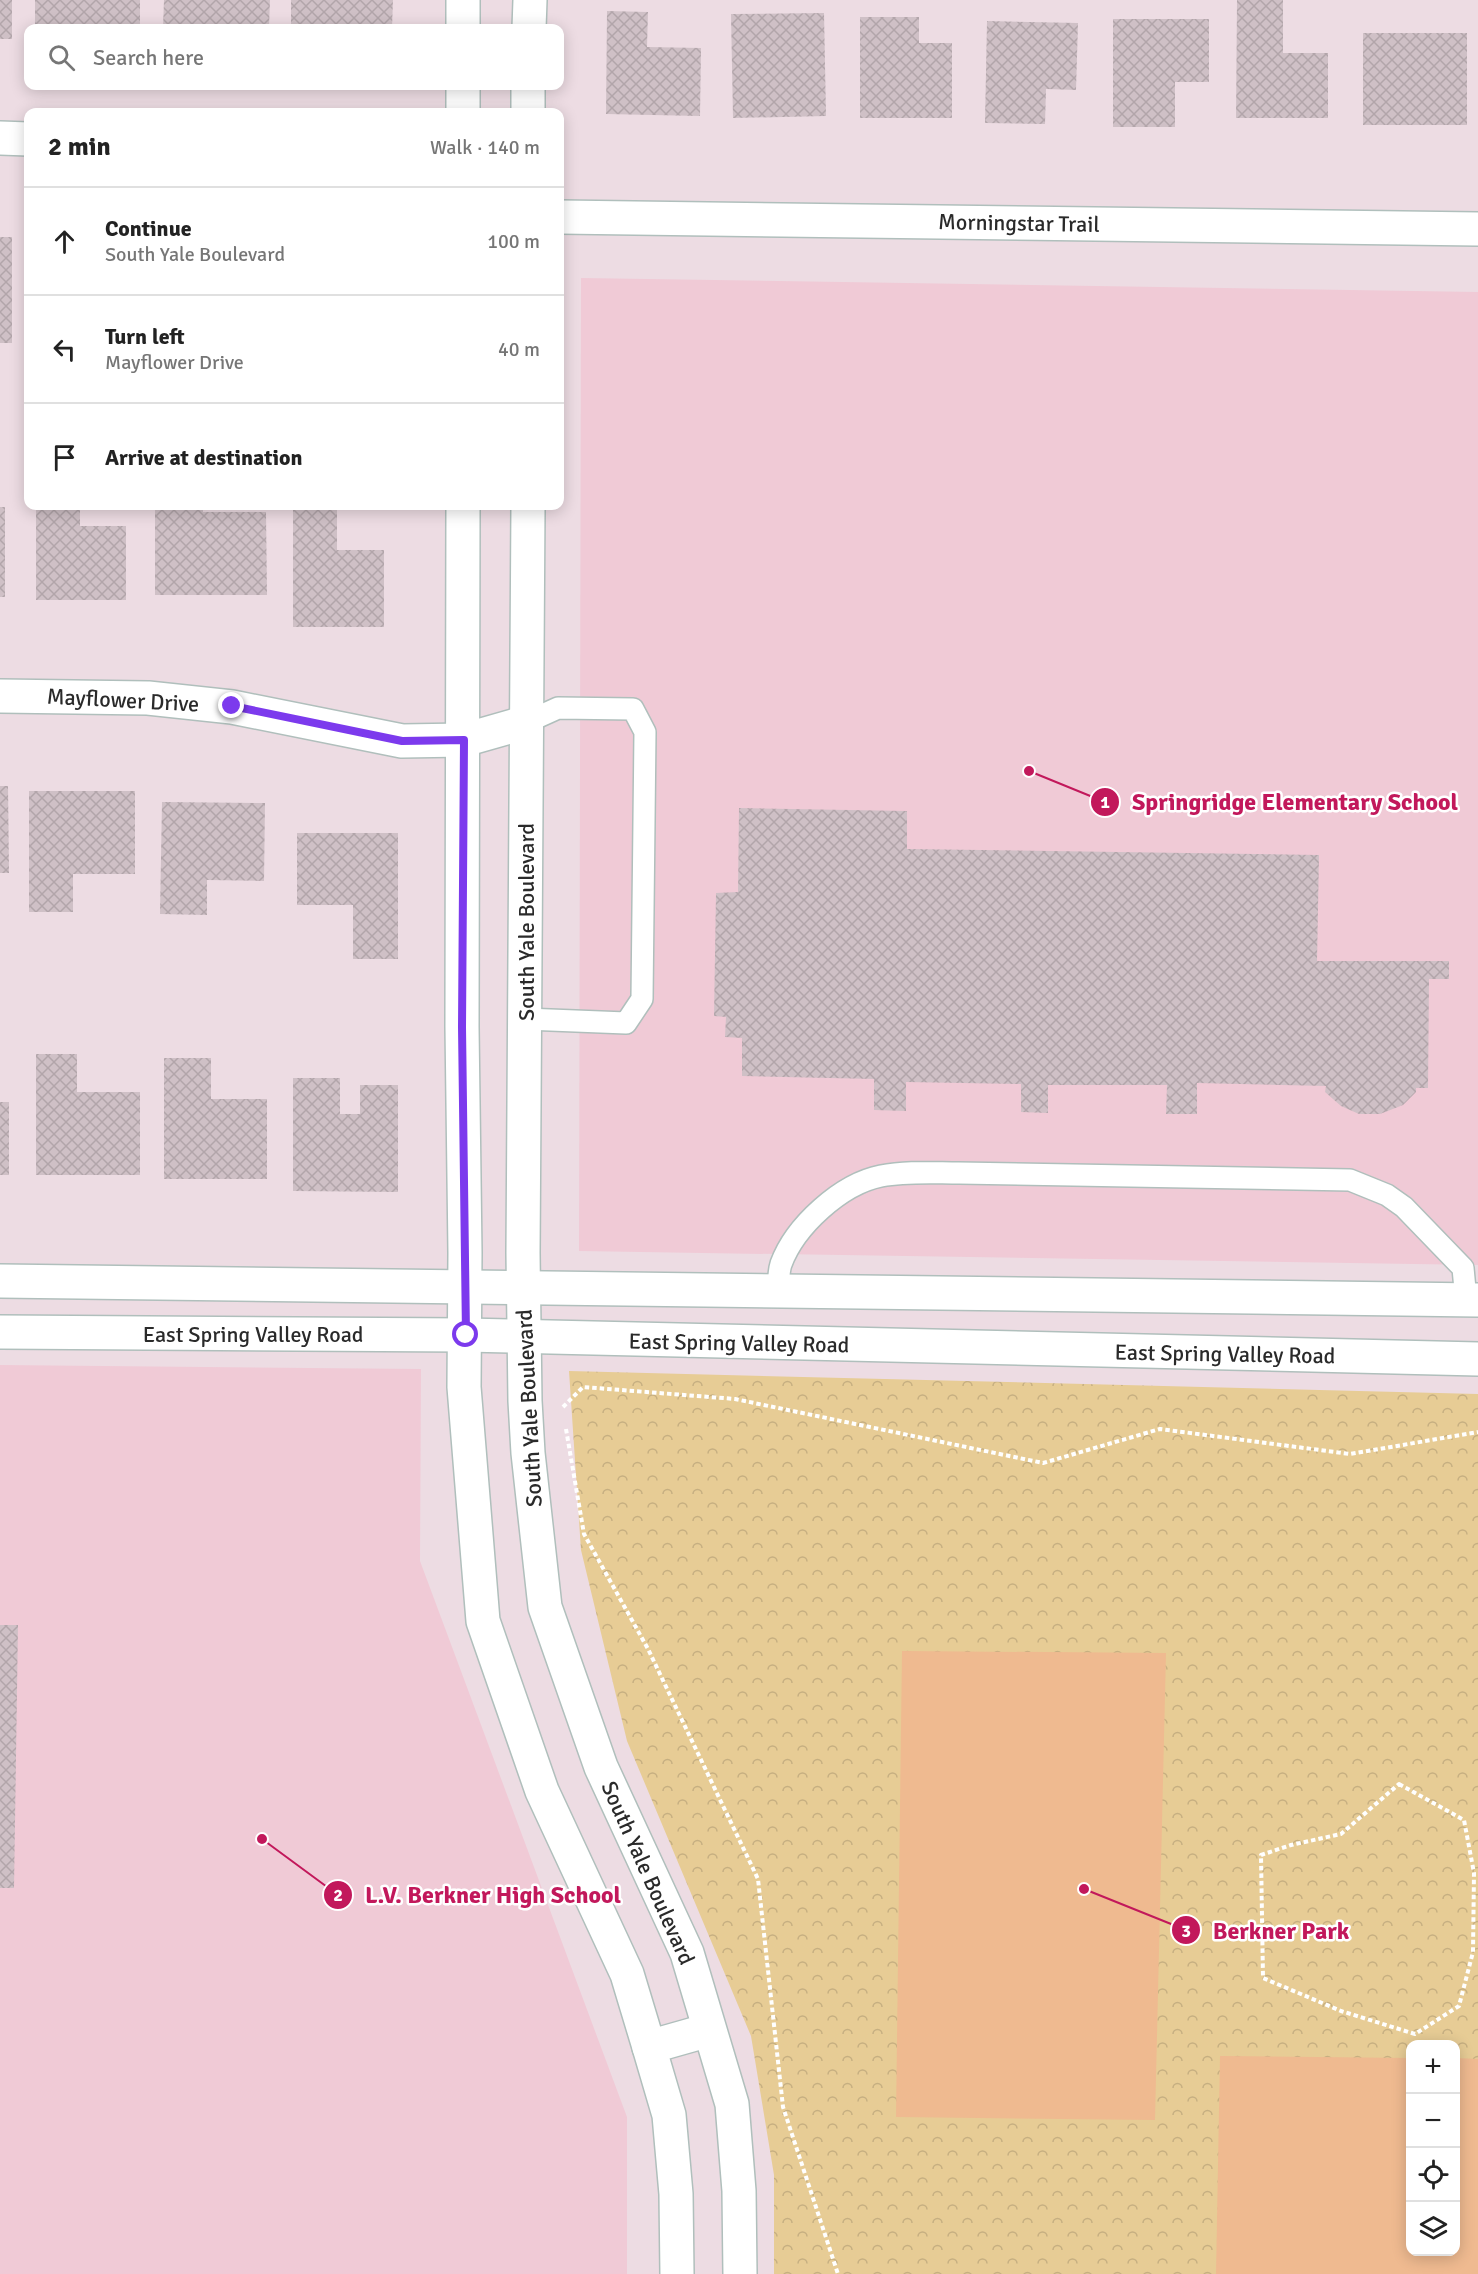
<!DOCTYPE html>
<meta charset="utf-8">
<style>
:root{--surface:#fff;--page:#f6f6f6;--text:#222;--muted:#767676;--line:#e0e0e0}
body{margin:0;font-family:Signika,sans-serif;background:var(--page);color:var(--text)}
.controls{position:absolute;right:18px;bottom:18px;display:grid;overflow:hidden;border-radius:12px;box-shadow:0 3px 15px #0003}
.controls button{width:54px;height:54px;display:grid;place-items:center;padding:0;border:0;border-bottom:2px solid var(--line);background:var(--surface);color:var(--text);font:30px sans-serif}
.stop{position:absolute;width:18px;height:18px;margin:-14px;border:4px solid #7c3aed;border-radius:50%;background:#fff}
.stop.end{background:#7c3aed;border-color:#fff;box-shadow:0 2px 6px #0008}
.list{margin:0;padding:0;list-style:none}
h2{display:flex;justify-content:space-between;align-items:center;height:78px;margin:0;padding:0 24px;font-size:26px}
h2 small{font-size:20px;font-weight:400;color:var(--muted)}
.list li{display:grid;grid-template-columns:39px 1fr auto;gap:18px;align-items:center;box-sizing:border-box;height:108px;padding:0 24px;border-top:2px solid var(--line)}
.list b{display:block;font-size:22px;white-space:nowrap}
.list p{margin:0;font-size:20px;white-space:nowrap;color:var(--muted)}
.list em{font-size:20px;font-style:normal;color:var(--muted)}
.icon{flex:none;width:33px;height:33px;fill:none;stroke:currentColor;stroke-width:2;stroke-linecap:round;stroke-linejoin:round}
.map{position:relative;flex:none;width:1478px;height:2274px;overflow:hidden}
.search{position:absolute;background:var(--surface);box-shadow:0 3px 15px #0003;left:24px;top:24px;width:540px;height:66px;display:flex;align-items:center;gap:15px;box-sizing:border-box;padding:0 21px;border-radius:12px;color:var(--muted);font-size:22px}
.panel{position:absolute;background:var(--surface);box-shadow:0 3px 15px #0003;left:24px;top:108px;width:540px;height:402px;border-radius:12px}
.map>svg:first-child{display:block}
.education{fill:#f0cad6}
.park{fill:url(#park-crowns);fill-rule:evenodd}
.pitch{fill:#efba90}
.building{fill:url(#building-cross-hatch)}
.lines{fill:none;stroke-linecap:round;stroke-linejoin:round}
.service-casing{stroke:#b0bfbc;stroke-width:24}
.minor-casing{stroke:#b0bfbc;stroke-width:36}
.tertiary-casing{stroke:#b0bfbc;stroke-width:36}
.path{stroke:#fff;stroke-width:4;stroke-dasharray:4.5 3;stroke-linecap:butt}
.service{stroke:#fff;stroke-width:21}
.minor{stroke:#fff;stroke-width:33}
.tertiary{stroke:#fff;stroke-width:33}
.route{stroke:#7c3aed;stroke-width:8}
.labels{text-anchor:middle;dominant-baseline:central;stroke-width:5;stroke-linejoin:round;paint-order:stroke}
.street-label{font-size:22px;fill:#2a2a2a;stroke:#fff}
.leader{fill:none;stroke:#c2185b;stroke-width:2}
.callout-dot{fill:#c2185b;stroke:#fff;stroke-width:2}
.mark-label{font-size:18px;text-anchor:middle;font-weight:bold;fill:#fff}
.callout-label{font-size:24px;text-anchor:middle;font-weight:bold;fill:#c2185b;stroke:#fff;stroke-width:5;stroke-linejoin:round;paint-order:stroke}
</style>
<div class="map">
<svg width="1478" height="2274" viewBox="0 0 1478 2274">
<defs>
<pattern id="park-crowns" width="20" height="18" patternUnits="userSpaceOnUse" patternTransform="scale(1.5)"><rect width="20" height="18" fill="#e7cc95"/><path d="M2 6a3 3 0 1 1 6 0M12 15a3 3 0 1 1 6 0" fill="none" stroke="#c6af81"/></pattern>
<pattern id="building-cross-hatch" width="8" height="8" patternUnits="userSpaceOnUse" patternTransform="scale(1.5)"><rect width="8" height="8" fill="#cfc0c6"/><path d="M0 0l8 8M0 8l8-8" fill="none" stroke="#b2a5aa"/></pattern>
</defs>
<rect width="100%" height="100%" fill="#eddce3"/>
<g class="education">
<path d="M581 278 1478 292V1265L579 1251Z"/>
<path d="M0 1365 421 1369 420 1561 627 2117V2274H0Z"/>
</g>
<path class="park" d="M569 1371 1478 1394V2274H774V2175L751 2036 627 1741 581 1550ZM1410 2044H1456V2252H1410Z"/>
<g class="pitch">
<path d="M902 1651 1166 1653 1155 2120 896 2117Z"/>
<path d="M1220 2056 1410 2058V2252H1456V2058L1478 2059V2274H1216Z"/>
</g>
<g class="building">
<rect x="0" y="0" width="12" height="39"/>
<rect x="35" y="0" width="105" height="28"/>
<path d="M164 0H270L269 28H163Z"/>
<path d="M291 0H393L392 28H291Z"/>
<path d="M1237 0H1283V53H1328V118H1236Z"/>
<path d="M607 11 648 12 647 47 701 48 700 116 606 114Z"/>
<path d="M824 13 826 116 733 118 731 14Z"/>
<path d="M860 17H919V43H952V118H860Z"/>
<path d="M1113 19H1209V82H1175V127H1113Z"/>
<path d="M987 21 1078 23 1076 90 1046 89 1045 124 985 123Z"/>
<rect x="1363" y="33" width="104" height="92"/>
<rect x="0" y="237" width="12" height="106"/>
<path d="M36 506H80V526H126V600H36Z"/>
<path d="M155 506H203V512H266L267 595H155Z"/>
<path d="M293 506H337V550H384V627H293Z"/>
<rect x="0" y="507" width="5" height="90"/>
<path d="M0 786H8L9 873H0Z"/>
<path d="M29 791H135V874H73V912H29Z"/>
<path d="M162 802 265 803 264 881 207 880V915L160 914Z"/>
<path d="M739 808 907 811V849L1319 855 1317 961H1449V979H1429L1428 1088H1416V1092L1403 1105 1380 1114H1359L1341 1106 1325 1092 1326 1086 1197 1083V1114H1166L1167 1085H1048V1113L1021 1112V1084L906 1082V1111L874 1110V1079L742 1076V1038L725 1037 726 1017 714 1016 716 893 738 892Z"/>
<path d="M297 833H398V959H353V905H297Z"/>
<path d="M36 1054H77V1092H140V1175H36Z"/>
<path d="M164 1058H211V1099H267V1179H164Z"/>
<path d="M293 1078H340V1114H360V1085H398V1192L293 1191Z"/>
<rect x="0" y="1102" width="9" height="73"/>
<path d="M0 1625H18L14 1888H0Z"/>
</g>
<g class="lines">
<g class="service-casing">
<g id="service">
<path d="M525 1019 626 1023 642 999 645 732 633 709 558 708 527 722"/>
<path d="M778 1292C779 1283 778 1273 781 1264 795 1226 841 1184 881 1176 907 1171 934 1173 959 1173L1350 1180 1387 1195 1404 1207 1463 1268 1466 1300"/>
</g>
</g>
<g class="minor-casing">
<g id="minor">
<path d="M0 138 28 139"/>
<path d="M560 217 1478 229"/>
<path d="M0 696 148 698 232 707 402 741 464 740 527 722"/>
</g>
</g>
<g class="tertiary-casing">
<g id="tertiary">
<path d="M463 0V28"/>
<path d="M529 28 530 0"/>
<path d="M463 86V112"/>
<path d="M528 112V86"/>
<path d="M463 506 462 1027 465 1253 464 1387 483 1621 542 1791 627 1974 649 2047 669 2115 676 2194 677 2274"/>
<path d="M528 506 523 1253 525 1401 528 1453 545 1607 601 1767 687 1953 732 2104 739 2191 740 2274"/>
<path d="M0 1281 1478 1300"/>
<path d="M0 1332 466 1335 1478 1359"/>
<path d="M649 2047 709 2030"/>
</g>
</g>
<g class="path">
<path d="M563 1407 583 1387 735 1399 1043 1463 1160 1429 1350 1454 1478 1432"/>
<path d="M566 1429 584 1534 648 1649 758 1879 783 2107 838 2274"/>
<path d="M1399 1784 1464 1820 1474 1873 1473 1952 1459 2006 1415 2034 1341 2011 1263 1978 1261 1855 1291 1845 1341 1834Z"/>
</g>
<use href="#service" class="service"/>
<use href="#minor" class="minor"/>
<use href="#tertiary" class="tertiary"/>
</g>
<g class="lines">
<path class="route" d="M232 706 402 741 464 740 462 1027 466 1335"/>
</g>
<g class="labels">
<g class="street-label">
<text transform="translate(1019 223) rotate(1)">Morningstar Trail</text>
<text transform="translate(123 700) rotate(3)">Mayflower Drive</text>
<text transform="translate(526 922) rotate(-90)">South Yale Boulevard</text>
<text x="253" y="1334">East Spring Valley Road</text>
<text transform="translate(739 1343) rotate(1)">East Spring Valley Road</text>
<text transform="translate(1225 1354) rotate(1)">East Spring Valley Road</text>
<text transform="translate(529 1408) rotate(-93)">South Yale Boulevard</text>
<text transform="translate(648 1873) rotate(66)">South Yale Boulevard</text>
</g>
</g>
<path class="leader" d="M1029 771L1105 802M262 1839L338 1895M1084 1889L1186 1930"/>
<g class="callout-dot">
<circle cx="1029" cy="771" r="6"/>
<circle cx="262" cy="1839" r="6"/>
<circle cx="1084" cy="1889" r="6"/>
<circle cx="1105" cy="802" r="15"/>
<circle cx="338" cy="1895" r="15"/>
<circle cx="1186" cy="1930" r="15"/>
</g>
<g class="mark-label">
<text x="1105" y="808">1</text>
<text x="338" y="1901">2</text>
<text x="1186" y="1937">3</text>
</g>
<g class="callout-label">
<text x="1295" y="810">Springridge Elementary School</text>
<text x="493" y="1903">L.V. Berkner High School</text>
<text x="1281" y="1939">Berkner Park</text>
</g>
</svg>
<div class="controls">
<button>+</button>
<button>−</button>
<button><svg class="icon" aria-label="locate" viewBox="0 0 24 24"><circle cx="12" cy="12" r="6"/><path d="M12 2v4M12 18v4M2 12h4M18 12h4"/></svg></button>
<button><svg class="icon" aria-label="layers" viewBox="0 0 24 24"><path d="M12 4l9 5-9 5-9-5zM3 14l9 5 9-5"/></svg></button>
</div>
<div class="stop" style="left:466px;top:1335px"></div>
<div class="stop end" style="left:232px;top:706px"></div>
<div class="search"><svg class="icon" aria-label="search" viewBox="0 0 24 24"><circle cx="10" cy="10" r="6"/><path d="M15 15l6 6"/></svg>Search here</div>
<section class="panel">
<h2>2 min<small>Walk · 140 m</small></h2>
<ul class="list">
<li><svg class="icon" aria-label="ahead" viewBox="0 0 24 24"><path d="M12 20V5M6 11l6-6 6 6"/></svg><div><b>Continue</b><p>South Yale Boulevard</p></div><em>100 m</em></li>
<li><svg class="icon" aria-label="left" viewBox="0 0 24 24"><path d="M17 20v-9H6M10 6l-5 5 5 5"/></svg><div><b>Turn left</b><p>Mayflower Drive</p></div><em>40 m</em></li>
<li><svg class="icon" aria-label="arrive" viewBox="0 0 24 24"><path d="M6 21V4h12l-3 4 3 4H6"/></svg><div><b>Arrive at destination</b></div></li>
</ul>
</section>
</div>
